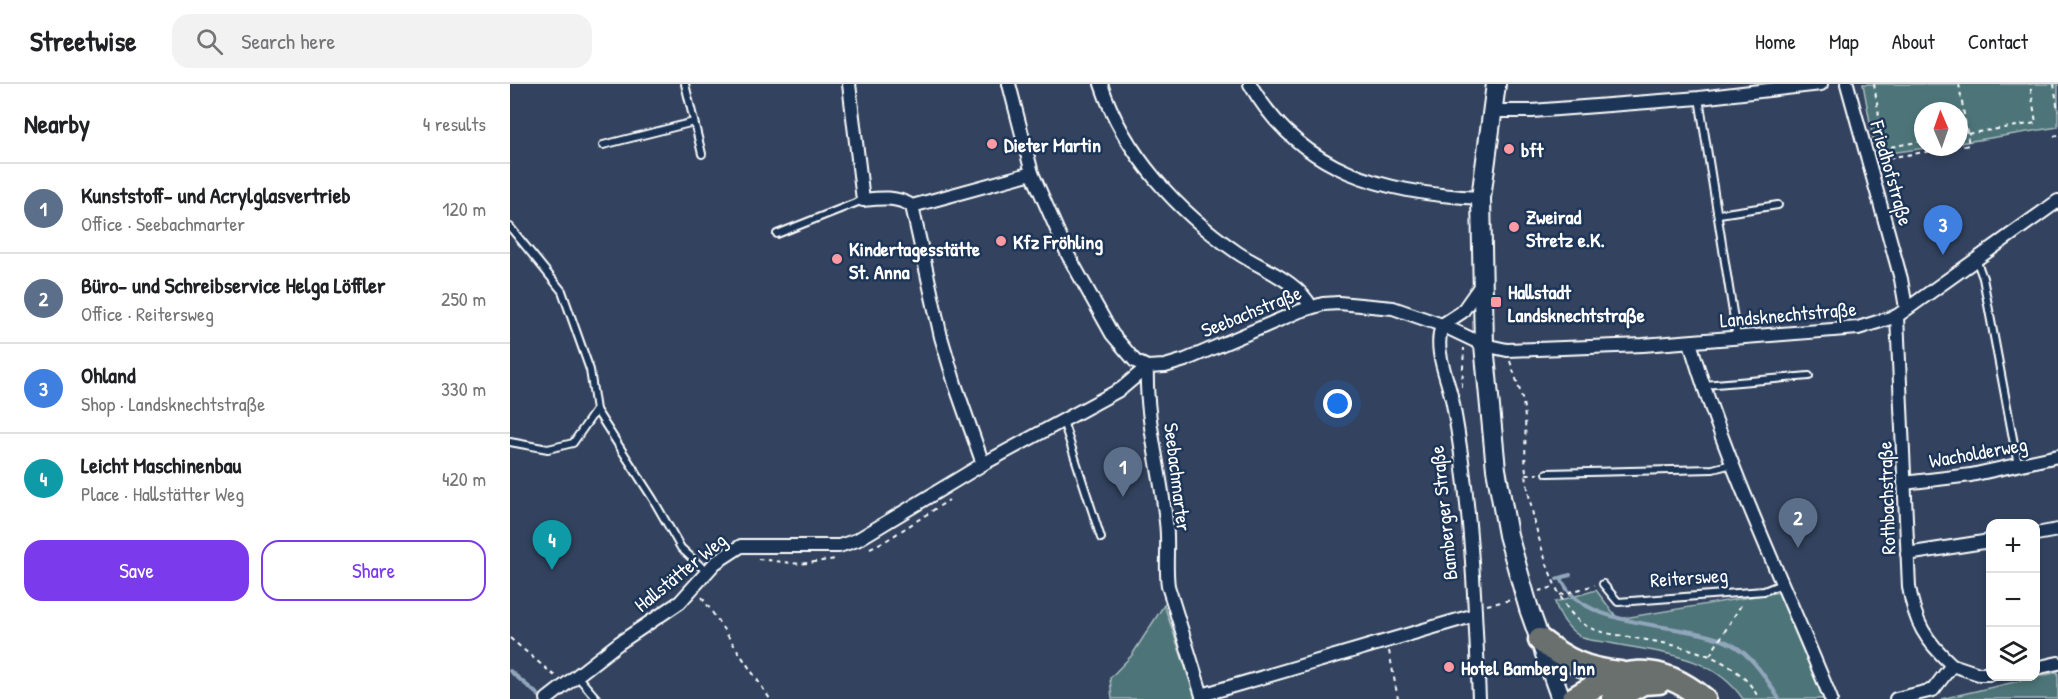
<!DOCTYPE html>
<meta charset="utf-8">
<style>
:root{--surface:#fff;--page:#f2f2f2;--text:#202124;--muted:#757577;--line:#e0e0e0;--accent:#7c3aed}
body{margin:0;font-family:"Patrick Hand",sans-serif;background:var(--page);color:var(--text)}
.controls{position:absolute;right:18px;bottom:18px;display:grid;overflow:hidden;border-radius:12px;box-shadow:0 3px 9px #0003}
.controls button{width:54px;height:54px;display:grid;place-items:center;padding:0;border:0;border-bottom:2px solid var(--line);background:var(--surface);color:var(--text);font:30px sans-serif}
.compass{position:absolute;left:1404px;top:18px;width:54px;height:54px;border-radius:50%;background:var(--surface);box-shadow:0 3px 9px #0003;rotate:358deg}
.you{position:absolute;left:828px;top:320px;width:21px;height:21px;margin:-15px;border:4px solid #fff;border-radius:50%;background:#1a73e8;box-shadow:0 0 0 9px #1a73e833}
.badge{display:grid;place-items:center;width:39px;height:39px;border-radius:50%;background:var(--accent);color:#fff;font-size:20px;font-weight:700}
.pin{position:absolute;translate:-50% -50px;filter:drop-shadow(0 2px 3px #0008)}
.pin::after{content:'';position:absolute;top:32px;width:21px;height:18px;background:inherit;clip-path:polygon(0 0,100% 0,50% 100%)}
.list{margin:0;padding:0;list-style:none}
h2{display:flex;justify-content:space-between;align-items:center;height:78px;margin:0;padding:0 24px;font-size:26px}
h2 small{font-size:20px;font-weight:400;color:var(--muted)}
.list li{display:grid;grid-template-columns:39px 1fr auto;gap:18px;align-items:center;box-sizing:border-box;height:90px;padding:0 24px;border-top:2px solid var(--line)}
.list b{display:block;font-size:22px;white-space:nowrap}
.list p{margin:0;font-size:20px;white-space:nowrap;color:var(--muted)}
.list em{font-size:20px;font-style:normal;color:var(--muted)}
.actions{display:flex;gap:12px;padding:18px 24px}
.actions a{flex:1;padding:14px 0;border:2px solid var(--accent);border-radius:18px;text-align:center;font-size:21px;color:var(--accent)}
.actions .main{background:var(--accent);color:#fff}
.icon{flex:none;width:33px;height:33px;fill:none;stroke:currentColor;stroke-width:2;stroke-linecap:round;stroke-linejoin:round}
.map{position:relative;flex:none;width:1548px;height:615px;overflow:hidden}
header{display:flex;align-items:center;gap:36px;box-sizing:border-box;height:84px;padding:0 30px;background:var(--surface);border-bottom:2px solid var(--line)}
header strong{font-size:28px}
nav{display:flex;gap:33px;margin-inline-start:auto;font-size:21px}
.search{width:420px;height:54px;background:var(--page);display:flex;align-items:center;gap:15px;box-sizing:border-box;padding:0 21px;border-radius:18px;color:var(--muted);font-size:22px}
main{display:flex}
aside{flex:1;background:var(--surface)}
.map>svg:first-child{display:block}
.green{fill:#4e7579;stroke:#a6babc;stroke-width:1.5}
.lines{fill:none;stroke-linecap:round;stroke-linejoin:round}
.stream{stroke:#91a6bb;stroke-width:4}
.lane-casing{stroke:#fff;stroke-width:10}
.street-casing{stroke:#fff;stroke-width:16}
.secondary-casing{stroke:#fff;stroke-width:22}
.highway-casing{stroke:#fff;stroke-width:27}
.path{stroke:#fff;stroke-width:2;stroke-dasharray:4.5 4.5;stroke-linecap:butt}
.lane{stroke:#1d3557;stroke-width:6}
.street{stroke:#1d3557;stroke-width:12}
.secondary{stroke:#1d3557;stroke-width:18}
.highway{stroke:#6b706d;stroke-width:22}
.secondary-bridge-casing{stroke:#fff;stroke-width:22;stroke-linecap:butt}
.secondary-bridge{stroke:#1d3557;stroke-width:18}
.poi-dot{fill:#ff9aa2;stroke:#1d3557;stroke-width:2}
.labels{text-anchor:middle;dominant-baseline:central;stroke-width:5;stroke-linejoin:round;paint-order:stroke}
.poi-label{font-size:20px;font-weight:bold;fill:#fff;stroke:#1d3557;text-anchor:start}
.street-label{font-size:20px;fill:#fff;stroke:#1d3557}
</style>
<header>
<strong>Streetwise</strong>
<div class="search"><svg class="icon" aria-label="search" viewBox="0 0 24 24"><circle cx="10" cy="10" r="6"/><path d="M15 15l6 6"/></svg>Search here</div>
<nav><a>Home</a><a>Map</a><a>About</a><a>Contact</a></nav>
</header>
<main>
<aside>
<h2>Nearby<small>4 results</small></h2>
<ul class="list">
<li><span class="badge" style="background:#5c6f8a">1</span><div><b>Kunststoff- und Acrylglasvertrieb</b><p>Office · Seebachmarter</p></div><em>120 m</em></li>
<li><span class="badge" style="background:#5c6f8a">2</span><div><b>Büro- und Schreibservice Helga Löffler</b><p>Office · Reitersweg</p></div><em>250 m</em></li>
<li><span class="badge" style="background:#3f7fe0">3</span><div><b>Ohland</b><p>Shop · Landsknechtstraße</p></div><em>330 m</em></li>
<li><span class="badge" style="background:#0f9aa8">4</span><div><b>Leicht Maschinenbau</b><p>Place · Hallstätter Weg</p></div><em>420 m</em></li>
</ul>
<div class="actions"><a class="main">Save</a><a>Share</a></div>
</aside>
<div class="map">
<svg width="1548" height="615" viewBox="0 0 1548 615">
<rect width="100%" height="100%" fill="#33435f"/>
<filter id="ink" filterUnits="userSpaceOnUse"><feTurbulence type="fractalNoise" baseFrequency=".0167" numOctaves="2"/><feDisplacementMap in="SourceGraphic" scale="12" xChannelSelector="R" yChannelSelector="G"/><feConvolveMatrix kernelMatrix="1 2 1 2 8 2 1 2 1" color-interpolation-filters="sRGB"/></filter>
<g filter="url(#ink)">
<g class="green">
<path d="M1353 0H1548V43L1449 59V27H1413V63H1423L1366 71Z"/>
<path d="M1086 506 1108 535 1276 507 1318 615H1233C1202 570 1149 569 1100 559 1092 557 1080 557 1073 554 1059 547 1049 532 1045 518Z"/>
<path d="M654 521 686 615H602L600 594 622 571Z"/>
<path d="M1548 588V615H1431Z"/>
</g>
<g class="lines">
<g class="stream">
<path d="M1051 494C1072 548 1175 536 1221 560 1242 571 1257 595 1269 615"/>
<path d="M1047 495 1060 491"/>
<path d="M0 587 33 615"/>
</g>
<g class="lane-casing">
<g id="lane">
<path d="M175 0 192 70"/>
<path d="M1189 14 1227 254"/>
<path d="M93 61 184 38"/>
<path d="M1209 130 1268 121"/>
<path d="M0 143 52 207 80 286 86 326 143 415 171 464 197 488"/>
<path d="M267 150 353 116"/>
<path d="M1466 175 1473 194 1508 381"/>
<path d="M1194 301 1299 292"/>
<path d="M553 337 591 454"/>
<path d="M0 358 38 365 63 359 86 326"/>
<path d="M1037 389 1203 385 1222 380"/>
<path d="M1093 500 1108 518 1254 507 1274 499"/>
<path d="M67 592 87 615"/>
</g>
</g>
<g class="street-casing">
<g id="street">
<path d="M339 0 353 116C371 114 386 112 402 122L522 89"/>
<path d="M499 0 522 89 558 171 602 250 625 277 637 283 655 282 675 276 790 227 813 220 829 219 883 224 932 241 974 261 997 266 1133 261 1348 244 1387 232 1548 117"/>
<path d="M591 0C614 70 668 128 728 169 752 185 788 197 801 223"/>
<path d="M740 0C790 88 875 110 971 114"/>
<path d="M1337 0 1391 195 1396 224"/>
<path d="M982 27H1022L1189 14 1311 0"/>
<path d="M402 122 431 253 445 300 473 380"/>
<path d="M1387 232 1399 503C1405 539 1415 556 1442 581"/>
<path d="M932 241C923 268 938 293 943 320 961 417 965 517 969 615"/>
<path d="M932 241 952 228 971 201"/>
<path d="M1180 258C1216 381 1273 497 1321 615"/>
<path d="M637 283C635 335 651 387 656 438 659 460 655 481 658 502L693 615"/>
<path d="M1394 399 1461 391 1548 372"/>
<path d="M1526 450 1548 446"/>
<path d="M1397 470 1480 457"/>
<path d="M1526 584 1548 579"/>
<path d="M692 611 965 531"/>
<path d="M37 615 109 559 170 518 205 479 231 462H329L347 456 473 380 611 305 637 283"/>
<path d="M1386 615 1423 606 1442 581 1469 590H1480"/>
</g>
</g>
<g class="secondary-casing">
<g id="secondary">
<path d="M986 0 971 114 974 261 986 385 998 451 1014 508"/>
<path d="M1019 525 1051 615"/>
</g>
</g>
<g class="highway-casing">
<g id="highway">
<path d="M1030 556C1057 577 1076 586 1110 589"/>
<path d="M1063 615C1112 584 1146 576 1194 615"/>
<path d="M1103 615 1133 599 1149 598"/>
</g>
</g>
<g class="path">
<path d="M1364 0 1374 64 1413 57"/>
<path d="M1449 0 1459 61 1449 63"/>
<path d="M1544 0 1548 27"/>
<path d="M1449 51 1526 39 1520 0"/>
<path d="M1544 52 1548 51"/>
<path d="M1370 75 1448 63"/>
<path d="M1000 277C1005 293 1012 309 1014 325 1017 346 1014 368 1016 389 1019 425 1039 504 1062 530 1077 548 1097 549 1119 553 1165 561 1226 568 1249 615"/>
<path d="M952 303 954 264"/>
<path d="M1016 390H1028"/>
<path d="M360 464 377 456 439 416"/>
<path d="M248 475 290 480 326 475"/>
<path d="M1029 507 1044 503"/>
<path d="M1050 511 1085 501"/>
<path d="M192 513 260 615"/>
<path d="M977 521 1001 516"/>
<path d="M0 554 46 593"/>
<path d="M879 567 888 615"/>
<path d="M1200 571 1233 518"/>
</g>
<use href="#lane" class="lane"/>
<use href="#street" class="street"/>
<use href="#secondary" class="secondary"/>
<use href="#highway" class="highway"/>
<g class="secondary-bridge-casing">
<path id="secondary-bridge" d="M1014 508 1019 525"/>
</g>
<use href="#secondary-bridge" class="secondary-bridge"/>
</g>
</g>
<g class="poi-dot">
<circle cx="482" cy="60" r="6"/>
<circle cx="999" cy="65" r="6"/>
<circle cx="1004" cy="143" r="6"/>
<circle cx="491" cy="157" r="6"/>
<circle cx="327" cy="175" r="6"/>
<rect x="980" y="212" width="12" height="12" rx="3"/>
<circle cx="939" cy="583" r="6"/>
</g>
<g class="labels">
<g class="poi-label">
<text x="494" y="60">Dieter Martin</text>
<text x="1011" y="65">bft</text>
<text x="1016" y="132">Zweirad<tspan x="1016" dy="23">Stretz e.K.</tspan></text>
<text x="503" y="157">Kfz Fröhling</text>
<text x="339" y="164">Kindertagesstätte<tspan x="339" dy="23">St. Anna</tspan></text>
<text x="998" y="207">Hallstadt<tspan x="998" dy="23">Landsknechtstraße</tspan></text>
<text x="951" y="583">Hotel Bamberg Inn</text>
</g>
<g class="street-label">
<text transform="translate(1382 89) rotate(74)">Friedhofstraße</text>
<text transform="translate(741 227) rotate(-22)">Seebachstraße</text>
<text transform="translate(1278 230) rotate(-5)">Landsknechtstraße</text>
<text transform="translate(1468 368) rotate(-10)">Wacholderweg</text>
<text transform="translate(668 393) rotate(83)">Seebachmarter</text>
<text transform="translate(1376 414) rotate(-92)">Rothbachstraße</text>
<text transform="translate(933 429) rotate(-96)">Bamberger Straße</text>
<text transform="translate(170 488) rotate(-39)">Hallstätter Weg</text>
<text transform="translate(1179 493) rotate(-4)">Reitersweg</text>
</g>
</g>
</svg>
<div class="controls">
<button>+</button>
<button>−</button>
<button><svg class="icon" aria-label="layers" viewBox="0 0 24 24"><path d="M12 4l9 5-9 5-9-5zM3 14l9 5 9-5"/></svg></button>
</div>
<svg class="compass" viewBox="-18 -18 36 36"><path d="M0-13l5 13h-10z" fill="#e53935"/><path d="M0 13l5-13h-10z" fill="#757577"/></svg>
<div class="you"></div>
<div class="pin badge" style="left:613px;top:413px;background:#5c6f8a">1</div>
<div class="pin badge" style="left:1288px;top:464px;background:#5c6f8a">2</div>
<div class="pin badge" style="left:1433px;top:171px;background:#3f7fe0">3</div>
<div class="pin badge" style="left:42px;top:486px;background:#0f9aa8">4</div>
</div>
</main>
